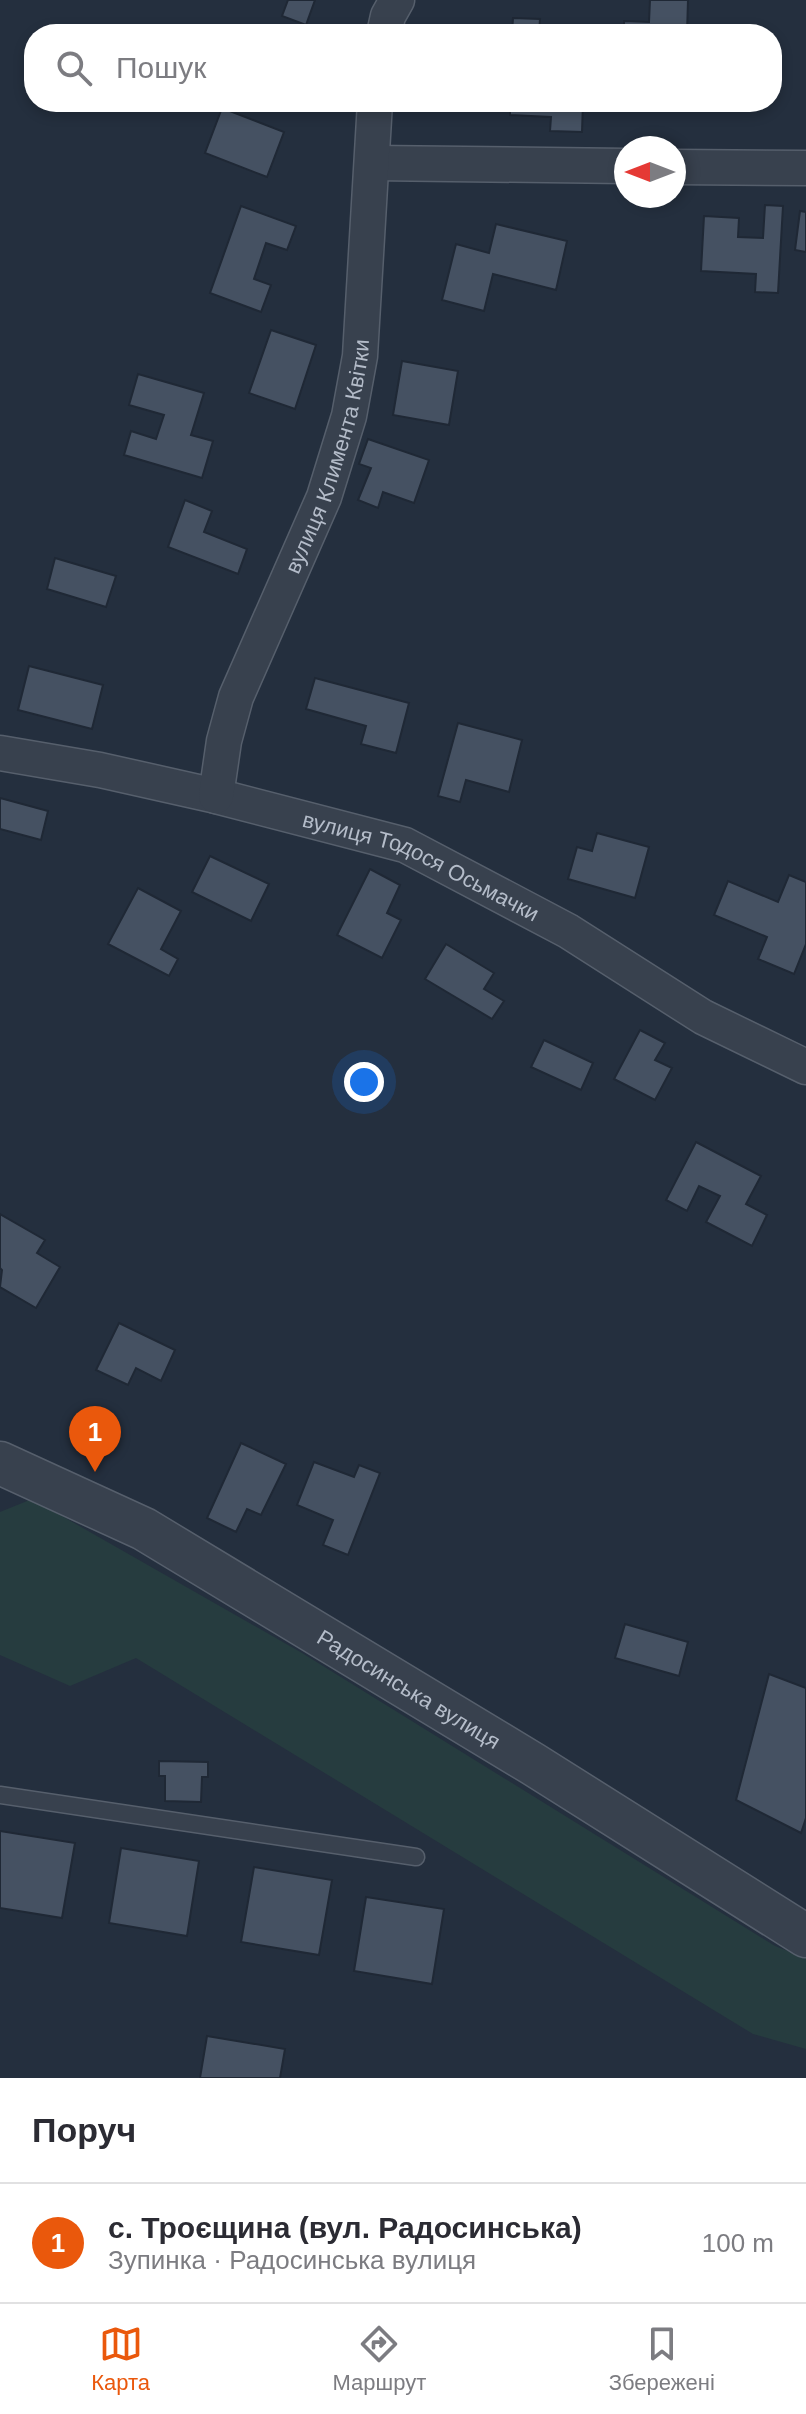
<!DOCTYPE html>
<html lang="uk">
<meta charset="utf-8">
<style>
:root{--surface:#fff;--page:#f2f2f3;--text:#2b2b33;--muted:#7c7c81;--line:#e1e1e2;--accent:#ea580c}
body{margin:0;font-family:Helvetica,sans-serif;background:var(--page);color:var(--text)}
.compass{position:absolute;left:614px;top:136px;width:72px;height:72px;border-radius:50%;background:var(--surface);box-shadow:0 4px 12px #0003;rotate:270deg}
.you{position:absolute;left:364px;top:1082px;width:28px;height:28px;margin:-20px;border:6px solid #fff;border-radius:50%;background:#1a73e8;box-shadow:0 0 0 12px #1a73e833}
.badge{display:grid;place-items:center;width:52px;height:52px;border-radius:50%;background:var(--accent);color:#fff;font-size:26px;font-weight:700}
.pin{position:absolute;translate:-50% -66px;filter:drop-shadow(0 2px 4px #0008)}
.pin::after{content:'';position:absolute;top:42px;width:28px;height:24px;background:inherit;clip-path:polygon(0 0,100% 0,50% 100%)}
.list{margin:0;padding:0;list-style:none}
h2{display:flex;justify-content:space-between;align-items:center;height:104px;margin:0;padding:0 32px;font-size:34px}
h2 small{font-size:26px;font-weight:400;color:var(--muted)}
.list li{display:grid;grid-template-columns:52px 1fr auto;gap:24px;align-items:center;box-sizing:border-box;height:120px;padding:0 32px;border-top:2px solid var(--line)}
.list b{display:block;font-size:30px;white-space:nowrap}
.list p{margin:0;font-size:26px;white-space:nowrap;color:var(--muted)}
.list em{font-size:26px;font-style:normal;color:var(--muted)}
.icon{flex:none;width:44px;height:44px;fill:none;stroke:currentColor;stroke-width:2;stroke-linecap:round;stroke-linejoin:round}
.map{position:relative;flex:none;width:806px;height:2078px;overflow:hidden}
.search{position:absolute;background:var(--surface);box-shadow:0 4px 12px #0003;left:24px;right:24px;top:24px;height:88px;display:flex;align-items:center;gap:20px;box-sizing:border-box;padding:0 28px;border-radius:32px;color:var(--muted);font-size:30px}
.sheet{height:224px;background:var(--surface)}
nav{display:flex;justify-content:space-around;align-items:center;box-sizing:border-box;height:112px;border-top:2px solid var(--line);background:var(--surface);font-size:22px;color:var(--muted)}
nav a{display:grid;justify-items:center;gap:4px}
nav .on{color:var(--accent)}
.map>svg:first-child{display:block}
.green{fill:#263c3f}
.building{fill:#455162;stroke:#1f2835;stroke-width:2}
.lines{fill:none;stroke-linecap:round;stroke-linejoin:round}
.service-casing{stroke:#565f6c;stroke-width:19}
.minor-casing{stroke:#565f6c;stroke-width:37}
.tertiary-casing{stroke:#565f6c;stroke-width:45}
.service{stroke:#38414e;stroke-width:16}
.minor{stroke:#38414e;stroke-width:34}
.tertiary{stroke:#38414e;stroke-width:42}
.labels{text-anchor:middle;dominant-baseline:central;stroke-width:7;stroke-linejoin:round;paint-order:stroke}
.street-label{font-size:22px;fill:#b4bcc9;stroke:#1d2633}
</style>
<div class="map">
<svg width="806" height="2078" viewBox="0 0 806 2078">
<rect width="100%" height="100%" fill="#242f3e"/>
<path class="green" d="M32 1499 302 1653 775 1946 806 1958V2049L753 2034 136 1658 70 1686 0 1655V1512Z"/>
<g class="building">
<path d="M288 0H315L306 25 282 16Z"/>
<path d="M650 0H688L687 34H624V21L649 22Z"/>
<path d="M513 18 540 19 539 34H512Z"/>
<path d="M510 102H583L582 132 550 131 551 117 510 115Z"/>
<path d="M222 108 284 132 267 177 205 153Z"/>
<path d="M765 205 783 206 778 293 755 292 756 274 701 271 704 216 739 218 738 237 763 238Z"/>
<path d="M241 206 296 226 287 250 266 243 254 279 271 285 261 312 210 293Z"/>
<path d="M800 211 806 212V252L795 250Z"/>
<path d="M496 224 567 241 556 290 493 274 484 311 442 300 456 244 489 253Z"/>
<path d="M271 330 316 345 295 409 249 393Z"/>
<path d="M402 361 458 371 449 425 393 415Z"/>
<path d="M138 374 204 393 191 435 213 441 202 478 124 455 131 431 156 439 164 415 129 405Z"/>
<path d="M368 439 429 460 414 503 383 492 378 508 358 500 371 468 359 464Z"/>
<path d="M185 500 212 511 204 532 247 549 238 574 168 547Z"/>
<path d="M55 558 116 576 106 607 47 589Z"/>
<path d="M29 666 103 685 92 729 18 710Z"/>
<path d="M315 678 409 703 396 753 361 744 366 726 306 709Z"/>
<path d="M458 723 522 740 509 792 466 780 460 802 438 796Z"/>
<path d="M0 798 48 811 41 840 0 829Z"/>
<path d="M597 833 649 847 635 898 568 879 577 847 592 851Z"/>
<path d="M210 856 269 884 251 921 192 892Z"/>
<path d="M370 869 400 885 387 913 401 920 382 958 337 935Z"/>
<path d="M789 875 806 882V944L794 974 758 959 767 937 714 915 728 881 778 902Z"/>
<path d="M138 888 181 911 161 949 178 959 169 976 108 944Z"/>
<path d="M446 944 494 973 484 989 504 1001 492 1019 425 979Z"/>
<path d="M640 1030 665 1043 655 1060 672 1068 655 1100 614 1079Z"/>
<path d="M544 1040 593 1063 581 1090 531 1067Z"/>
<path d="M696 1142 761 1176 746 1204 767 1215 752 1246 706 1222 720 1196 699 1186 687 1211 666 1200Z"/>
<path d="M0 1214 45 1240 37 1253 60 1267 36 1308 0 1287 2 1270 0 1268Z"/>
<path d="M119 1323 175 1350 161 1381 136 1368 128 1385 96 1370Z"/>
<path d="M241 1443 286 1464 261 1515 247 1509 236 1532 207 1518Z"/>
<path d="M314 1462 354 1477 359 1465 380 1473 348 1555 323 1545 333 1520 297 1505Z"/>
<path d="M625 1624 688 1642 679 1676 615 1658Z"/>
<path d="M769 1674 806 1688V1818L801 1833 736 1800Z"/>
<path d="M159 1761 208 1762V1777H202L201 1802 165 1801V1776H159Z"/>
<path d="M0 1831 75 1843 62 1918 0 1908Z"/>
<path d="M121 1848 199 1861 187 1936 109 1923Z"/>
<path d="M254 1867 332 1880 319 1955 241 1942Z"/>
<path d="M366 1897 444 1909 432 1984 354 1971Z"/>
<path d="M207 2036 285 2049 280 2078H200Z"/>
</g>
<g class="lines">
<g class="service-casing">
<path id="service" d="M0 1795 416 1857"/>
</g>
<g class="minor-casing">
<g id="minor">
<path d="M384 34 388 16 397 0"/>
<path d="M373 163 626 166"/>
<path d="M674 167 806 168"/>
<path id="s1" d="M0 753 100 770 216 796 405 845 568 931 703 1017 806 1067"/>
<path id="s2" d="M216 796 224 741 236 697 324 497 349 416 360 356 375 102"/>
</g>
</g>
<g class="tertiary-casing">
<g id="tertiary">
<path id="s3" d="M0 1463 144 1529 533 1764 806 1936"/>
</g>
</g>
<use href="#service" class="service"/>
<use href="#minor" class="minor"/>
<use href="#tertiary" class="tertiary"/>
</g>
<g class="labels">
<g class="street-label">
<text stroke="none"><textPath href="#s2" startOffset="360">вулиця Климента Квітки</textPath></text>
<text stroke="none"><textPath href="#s1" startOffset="438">вулиця Тодося Осьмачки</textPath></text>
<text stroke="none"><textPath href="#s3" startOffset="468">Радосинська вулиця</textPath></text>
</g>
</g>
</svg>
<svg class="compass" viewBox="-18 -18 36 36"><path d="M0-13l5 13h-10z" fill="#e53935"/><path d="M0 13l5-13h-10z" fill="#7c7c81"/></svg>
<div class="you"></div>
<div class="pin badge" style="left:95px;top:1472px">1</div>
<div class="search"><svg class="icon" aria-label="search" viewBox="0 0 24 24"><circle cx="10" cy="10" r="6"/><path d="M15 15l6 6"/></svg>Пошук</div>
</div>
<section class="sheet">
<h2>Поруч<small></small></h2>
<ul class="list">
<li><span class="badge">1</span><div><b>с. Троєщина (вул. Радосинська)</b><p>Зупинка · Радосинська вулиця</p></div><em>100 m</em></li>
</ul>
</section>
<nav>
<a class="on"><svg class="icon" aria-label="map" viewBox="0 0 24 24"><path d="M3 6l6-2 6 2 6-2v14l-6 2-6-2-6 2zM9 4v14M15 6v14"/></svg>Карта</a>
<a><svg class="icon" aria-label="directions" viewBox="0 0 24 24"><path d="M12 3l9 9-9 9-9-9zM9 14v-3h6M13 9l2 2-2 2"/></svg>Маршрут</a>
<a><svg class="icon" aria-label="saved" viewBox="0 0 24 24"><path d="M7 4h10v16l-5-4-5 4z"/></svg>Збережені</a>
</nav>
